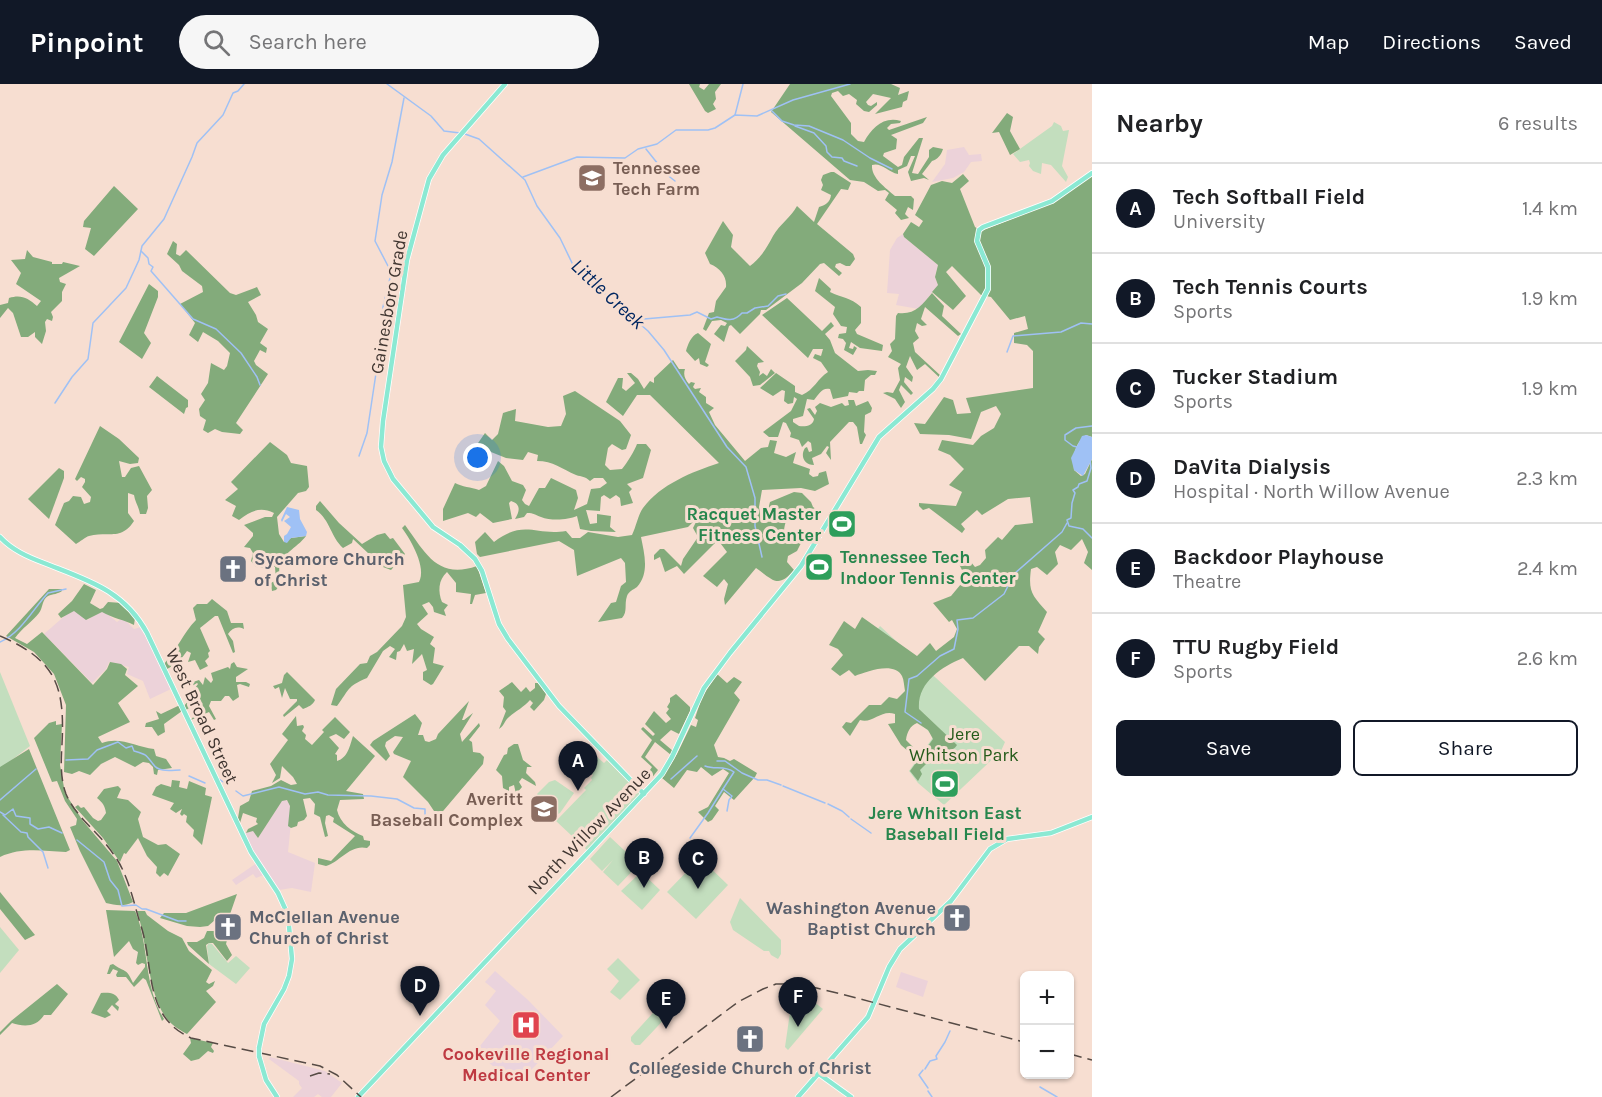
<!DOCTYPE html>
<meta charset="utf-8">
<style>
:root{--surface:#fff;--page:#f6f6f6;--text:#202124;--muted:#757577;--line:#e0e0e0;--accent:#111827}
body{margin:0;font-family:Karla,sans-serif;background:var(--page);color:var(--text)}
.controls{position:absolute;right:18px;bottom:18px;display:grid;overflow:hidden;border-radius:9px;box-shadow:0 2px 4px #0004}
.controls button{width:54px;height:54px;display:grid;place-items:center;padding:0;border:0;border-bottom:2px solid var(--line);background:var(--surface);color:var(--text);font:30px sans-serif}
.you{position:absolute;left:478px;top:374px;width:21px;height:21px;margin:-15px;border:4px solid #fff;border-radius:50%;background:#1a73e8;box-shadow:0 0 0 9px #1a73e833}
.badge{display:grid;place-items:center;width:39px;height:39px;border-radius:50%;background:var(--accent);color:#fff;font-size:20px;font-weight:700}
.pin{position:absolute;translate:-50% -50px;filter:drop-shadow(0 2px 3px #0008)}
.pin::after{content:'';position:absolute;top:32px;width:21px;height:18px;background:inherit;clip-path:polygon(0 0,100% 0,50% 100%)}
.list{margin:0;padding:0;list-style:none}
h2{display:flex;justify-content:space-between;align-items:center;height:78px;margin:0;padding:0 24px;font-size:26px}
h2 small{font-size:20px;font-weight:400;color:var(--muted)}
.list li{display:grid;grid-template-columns:39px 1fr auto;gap:18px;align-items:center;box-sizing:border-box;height:90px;padding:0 24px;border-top:2px solid var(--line)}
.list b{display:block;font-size:22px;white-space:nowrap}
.list p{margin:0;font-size:20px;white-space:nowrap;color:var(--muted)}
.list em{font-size:20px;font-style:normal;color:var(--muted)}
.actions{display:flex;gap:12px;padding:18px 24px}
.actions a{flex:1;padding:14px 0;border:2px solid var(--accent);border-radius:9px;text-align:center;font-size:21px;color:var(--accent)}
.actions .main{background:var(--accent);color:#fff}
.icon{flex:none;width:33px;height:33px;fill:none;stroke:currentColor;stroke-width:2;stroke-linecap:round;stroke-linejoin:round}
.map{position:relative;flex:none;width:1092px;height:1013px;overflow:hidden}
header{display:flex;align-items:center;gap:36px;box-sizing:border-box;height:84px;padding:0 30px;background:var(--accent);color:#fff}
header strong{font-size:28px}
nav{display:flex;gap:33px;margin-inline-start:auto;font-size:21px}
.search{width:420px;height:54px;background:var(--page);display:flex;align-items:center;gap:15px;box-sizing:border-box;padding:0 21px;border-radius:33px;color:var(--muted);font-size:22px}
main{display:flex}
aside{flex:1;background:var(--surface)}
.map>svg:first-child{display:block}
.industrial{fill:#ecd2d9}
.medical{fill:#ead3dd}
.green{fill:#c3debe}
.forest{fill:#83ab7b}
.water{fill:#9fc1f5}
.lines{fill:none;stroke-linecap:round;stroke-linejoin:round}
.stream{stroke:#9fc1f5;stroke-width:1.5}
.major-casing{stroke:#fff;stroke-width:6}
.major{stroke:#8be9d3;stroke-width:4.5}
.rail{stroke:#564b45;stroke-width:1.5;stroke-dasharray:12 6;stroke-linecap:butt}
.major-bridge-casing{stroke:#fff;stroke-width:6;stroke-linecap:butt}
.major-bridge{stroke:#8be9d3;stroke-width:4.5}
.labels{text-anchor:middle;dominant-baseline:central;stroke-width:6;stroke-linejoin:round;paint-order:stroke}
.education-label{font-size:18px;font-weight:bold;fill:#785e54;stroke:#f7ded1;text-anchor:start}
.street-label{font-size:18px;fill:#403631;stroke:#f7ded1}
.leisure-label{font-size:18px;font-weight:bold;fill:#27864d;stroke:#f7ded1;text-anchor:end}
.worship-label{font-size:18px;font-weight:bold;fill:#5b616d;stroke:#f7ded1;text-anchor:start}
.park-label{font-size:18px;fill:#255b1a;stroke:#f7ded1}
.health-label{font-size:18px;font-weight:bold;fill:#be3a42;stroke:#f7ded1}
.water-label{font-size:20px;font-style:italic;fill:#002761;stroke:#f7ded1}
</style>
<header>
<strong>Pinpoint</strong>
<div class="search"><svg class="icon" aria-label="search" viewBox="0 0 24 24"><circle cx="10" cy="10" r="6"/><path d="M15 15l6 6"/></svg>Search here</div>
<nav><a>Map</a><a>Directions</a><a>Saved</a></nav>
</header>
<main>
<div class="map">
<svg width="1092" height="1013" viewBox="0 0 1092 1013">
<rect width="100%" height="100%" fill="#f7ded1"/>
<g class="industrial">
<path d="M964 63 969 71 981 70 982 77 971 78 964 88 953 94 932 98 945 80 947 66Z"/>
<path d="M903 150 904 153 938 181 935 193 938 201 919 225 896 221 899 210 887 209 890 166 897 154Z"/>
<path d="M75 523 88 536 101 525 117 538 123 534 134 545 141 543 171 605 150 615 143 597 127 590 129 583 109 578 106 585 92 599 44 550Z"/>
<path d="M283 715 293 719 288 768 315 779 311 808 292 804 279 806 266 790 256 794 253 790 236 801 232 796 258 778 244 750 253 746 258 754Z"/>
<path d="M901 888 928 897 923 913 896 903Z"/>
<path d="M270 973 325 987 342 999 331 1013H322L318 1010 314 1013H293L302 1004 299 1000V997L269 975Z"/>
</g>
<path class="medical" d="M495 887 528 916 563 952 520 998 503 991 476 967 500 937 485 921 496 907 485 898Z"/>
<g class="green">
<path d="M1054 38 1061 42 1063 47 1069 46 1062 82 1068 93 1066 98 1051 81 1042 79 1041 90 1033 87 1029 82 1030 79 1029 76 1020 78 1013 70 1052 42Z"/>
<path d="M880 542 1005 658 1001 667 944 721 918 699 909 687 934 652 917 637 906 607V593L899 586 856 575Z"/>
<path d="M0 588 30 662 0 685Z"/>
<path d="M584 662 604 679 607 676 640 709 639 712 587 766 556 737 586 706 584 704 592 696 591 694 593 691 574 674 576 672 574 670Z"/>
<path d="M555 696 574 709 560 729 556 731 545 722 537 710 549 698Z"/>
<path d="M610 753 639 780 618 802 603 788 613 776 602 787 590 775Z"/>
<path d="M700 774 728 801 696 835 667 808Z"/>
<path d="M641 788 660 806 642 826 621 807Z"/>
<path d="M740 814 781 856V870L778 875 771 871 769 867H764L733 846 730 838Z"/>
<path d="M0 843 19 866 0 889Z"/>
<path d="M209 859 212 860 228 879 236 872 250 884 236 900 209 880 207 862Z"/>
<path d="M618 874 640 896 620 916 610 908 619 897 607 885Z"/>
<path d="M793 908 809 914 823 925 788 966 785 963Z"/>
<path d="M663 918 672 927 640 961H635L631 957V953Z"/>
</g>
<g class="forest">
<path d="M689 0H700L699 3 704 6 709 0H721L715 8 716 15 713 20 716 25 708 29 705 27Z"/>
<path d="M790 0H891L900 4 898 11 909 7 907 16 903 18 902 23 875 30 891 14 873 10 866 18 868 21 871 22 877 18V21L869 28 864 27 856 20 857 16 849 10 843 12 838 7 832 9 831 12 851 39V50L858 57 864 58C872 44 883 32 901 37L900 39 891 40 887 44 889 46 927 33 923 39 891 51 897 55 896 65 884 69 883 72 898 83 902 81 904 73 919 54H923L912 89 918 90 929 73V66L933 63 943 65C941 71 938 75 932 77L922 90 929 96 924 94 911 97 908 88 915 72H911L907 82 898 86V90C888 88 881 78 872 81 871 94 886 104 895 112H911L914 115 913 126 908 123 905 130 909 134 901 136 895 129 897 126 885 116 889 109 885 106 878 107 864 98 850 96 771 28Z"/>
<path d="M1007 29 1013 33 1010 47 1020 65 1010 71 999 48 992 49Z"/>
<path d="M831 88H834L851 99 848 106 841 105 817 140 853 170 855 175 850 182H846L840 179 836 180 835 183 842 189 839 192 824 179 820 180 802 199 766 226H761L760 230 740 250 731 241 729 242 724 258 714 250 721 241 725 242 727 239 721 236 712 237 706 247 703 245 709 229 714 228 716 217 726 203C727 192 720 184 710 180L705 169 723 137 733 151 731 163 750 182C761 174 767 163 773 152 780 140 791 133 797 122L814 138 819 123C825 121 830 119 831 111L821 106 823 101 821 96 823 91Z"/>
<path d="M963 90 969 97 960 105 975 143 981 147 1052 119 1092 91V353L1086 351C1074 360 1073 372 1074 386L1081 392 1085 390 1092 375V486L1084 479 1088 468 1082 455 1071 466 1060 461 1055 468 1058 480 1047 491 1037 483 1031 485C1028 508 1032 511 1047 528L1038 548 1045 555 1039 563 1038 570 1029 562H1019L985 597 963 574C941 583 917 599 919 625L957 661C953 667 949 667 942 666L940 675H931L920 686 922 690 918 697 910 687 933 655 928 646 917 639C910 642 907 648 906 656L913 663 909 668 901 661 888 640 895 639V630C881 625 873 640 860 636L850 652 842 643 846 638 851 639 869 621H881L889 613 897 615 905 607C904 602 904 596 902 592 894 577 866 588 855 592L849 586 840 592 831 585 843 571 838 565 829 561 844 537 855 545 862 533 917 572 930 559 936 567 954 553 957 545 952 536 949 538 933 519 951 512 966 494 959 480 966 472 975 483 980 481 986 474 985 466 998 453 1002 456 1015 441 1033 439 1030 413 1008 415 982 431 977 426 961 440 965 445 962 449 929 424 923 426 919 422V419L956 422 962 408 949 401 964 385 950 371 938 366 942 356 973 361 981 352 994 344 1001 330 996 322 981 328 971 355 949 351 920 350 914 339 925 340 944 313 953 316 957 330 971 329 966 314 1033 304V267L1027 261 1014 259V249L1028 245 1025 232 1010 236 991 213 981 211 952 182 946 188 966 212 953 226 932 208 938 201 935 193 938 181 904 153 903 150 911 138 919 143 923 137 915 131 931 101 942 97 952 99Z"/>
<path d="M114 102 138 125 94 172 85 165 91 144 83 143 84 137Z"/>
<path d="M173 157 177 160 176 170 180 172 186 166 230 209 236 211 257 203 261 211 248 218 256 231 258 238 268 245 260 259 267 264 266 269 260 266 254 277 256 281 268 290 236 339 243 346 240 350 222 348 215 345 208 349 203 346 206 336 200 332 199 325 205 316 201 310 208 299 211 279 224 286 227 282 230 269 218 257 203 248 198 258 189 251 195 239 180 220 203 208 202 202 182 187 179 181 167 170Z"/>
<path d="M27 166 33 173 52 178V180H62L63 178 80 182 59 194 60 198 66 200 62 208V217L51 228 53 233 52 237 47 235 45 238 46 247 42 260 35 253V248L28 253H21L13 229 8 224 0 234V221L8 219 9 214C21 210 28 214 37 222L41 217 16 200 21 189 11 176 25 175Z"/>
<path d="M819 194 831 205 830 208C842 214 850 213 861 223V239L855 246 857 250 883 261 882 267 860 264 851 258 849 264 853 265 854 262 857 264 853 271 844 266 846 259 843 255 838 254 839 250 846 249 847 243 841 242 833 230 835 223 815 207Z"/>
<path d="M149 200 158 207V213L144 249 151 259 142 275 119 258Z"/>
<path d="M932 209 944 222 942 232 961 250 958 252 925 223 921 235 927 241 922 242 917 239 915 247 919 254 913 259 915 268 941 292 940 294 925 280 917 286 910 272 906 283 913 293 912 298 905 293 904 298 913 309 911 311 901 301 899 306 905 318 901 324 895 315 883 309 887 308 893 309 900 296 898 284 901 280 888 273 892 267 890 260 895 255 896 232 898 229C915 231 922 221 932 209Z"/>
<path d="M787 214 822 247 831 238 834 242 825 250 830 256 835 269 858 287 868 286 877 287 875 291H871L865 296 864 307H859L857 309 849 308 848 312 833 315 830 305C822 303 819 310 814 316L807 315 803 332 793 335V338L799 342C805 343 813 342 814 335L807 325 810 324 815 331 817 327 815 323 820 319 831 323 842 319 845 322 849 321 848 316H854L856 322 868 317 872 324 871 328 865 331 864 348 866 351 862 360H860L857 343 853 338H849L830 358 831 376 826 369 829 363 827 362 821 370 812 374 814 381C804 381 800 372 805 364L807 363 809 368 812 367 811 359 808 357 802 363 799 356 790 353 791 349 786 339 783 338 778 353H769L763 348 791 327 797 315 794 313 793 319 788 320 784 317 785 307 782 306 773 312 760 304 776 289 795 302V308L802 311C814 306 818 294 828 288L821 278 813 274 815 270 821 272 823 265H813L808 274 762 231Z"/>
<path d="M698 249 711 260 705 278 709 281 707 283 700 280 699 274 695 277 686 267C688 260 691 252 698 249Z"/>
<path d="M747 262 764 278 758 279 757 282 760 288 759 292 763 289 767 292 771 285 775 289 760 301 753 302 750 293 735 277 746 266Z"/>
<path d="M673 276 679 285H685C683 291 685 295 689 300L691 298 695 299 693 303 695 305 701 304 699 308 706 313V319L714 324 709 328 715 341 745 377 761 364 768 363 770 356 777 357 774 369 786 373 796 368 793 379 810 385 809 390 813 393 818 392 819 389 826 387 829 400 815 407 801 404 762 406 759 423 761 437 766 433 770 418 794 408 802 409 811 418 813 423 823 430 819 429 809 433 805 430V425C790 427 786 432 784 447L796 452 801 459 797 467 788 472 787 478 794 486C778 505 773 496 756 484L725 521 724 515 728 500 724 495 717 503 703 492 727 468 718 456 684 490 677 482 665 488 660 473 654 476V471L660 465H664L681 482 683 475 698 453 693 444 697 436 696 435 688 443 641 453C644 469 650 489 637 503 633 506 629 507 627 512 624 521 628 527 622 534L598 538 611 519 616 518 621 502 626 498 625 479 621 474 577 492 574 466 559 457 480 473 477 470 475 458 485 448 494 458C524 435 535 452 566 447L572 454H580L588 448 618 453 632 451C636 443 638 431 643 424 661 400 692 388 719 379L650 311H637L623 332 606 318 618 294H623L622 304 626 307 635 299 627 289H631L638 295 644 305 650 297 654 299V294Z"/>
<path d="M157 292 188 316V323L186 324 184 330 149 303Z"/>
<path d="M575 307 620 337 631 351 626 365 622 366 612 360 608 364 605 381 610 386 622 385C627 379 635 366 637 360H646L651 366 643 394 627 400 632 405 629 408 633 419 621 422 620 414 616 411 610 415 604 411 601 413 600 427 586 426 590 440 597 439V430L611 432 610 443 616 448 591 447 580 445 577 432C568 436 551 437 541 433 535 431 534 429 527 429L524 433 515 435C520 427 521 420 511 417L509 419 512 435 493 439 480 429 476 433 468 429 443 437V425L455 399C462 403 471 403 479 406L486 402 498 377 504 382 512 397 523 401 526 406 522 416 525 420 529 422 539 404H545L551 394 576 406 578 414 574 426 587 420 591 405 600 404 607 399 603 394H594L590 397C585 392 582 393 576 391 562 385 553 377 537 377L538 371 528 368 523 376 506 374 476 362 485 349 492 356 498 350 503 329 516 325 515 337 548 343 561 342 566 330 563 312Z"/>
<path d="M100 342 119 355 139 374 138 379 130 380 119 377 122 393H125L131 384 139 382 152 406 147 412 148 424 146 430H140C139 423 135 418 134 411L128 409V429L134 437C121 457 108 447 89 452 85 453 80 458 76 460L55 441 64 419 69 417 73 412 81 413 84 420 90 418 91 413 82 403 85 398V395L81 393 77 397 75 395Z"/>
<path d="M270 358 287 371 291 379 307 382 309 403 306 407 298 409 277 433 279 450 284 458 291 454 306 452C295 467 271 473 282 498L276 506 272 507 271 499 276 496 275 483 271 480 264 484 256 483 251 477 253 469 250 464 244 463 253 452V449L244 441 265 433H272L274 429C260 422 251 427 239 436L232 432 236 422 225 416 238 405 231 398Z"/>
<path d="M59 384 64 387V394L49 435 28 415Z"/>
<path d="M320 417 339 439 362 460 377 451 385 449 390 455 393 454 405 470 391 486 383 483 353 455 352 459 343 464C330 452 331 437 316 426V422Z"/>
<path d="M405 441C425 468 437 496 477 482L486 509 475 511 472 520H470L471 510 456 508V499L447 488C438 496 438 508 442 518L448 521 444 526 446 532 434 528 433 523 429 518 422 521 428 530 417 540 421 545 434 553 430 560 435 564 433 579 444 582 433 600 431 601 423 596V588L427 586 422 570 412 580 414 565 407 567 404 560 400 567 397 568 396 576 389 573 395 565 390 562 383 567 367 594C346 603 350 605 337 622L331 621 336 605 360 580 367 579 370 572 377 568 402 542 406 533 403 501 419 498C427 484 411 456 402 444Z"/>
<path d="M84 500 96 506 90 519 100 525 103 524 108 518 122 519 135 534 134 541C125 536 112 534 102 528L86 536 74 527 61 534 58 530 72 517Z"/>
<path d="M49 505H62V507C58 510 53 510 48 512 42 515 43 524 39 529 32 538 22 544 15 554L27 560 42 548 93 601 107 585 110 578 121 580 127 585 125 591 138 602 118 619 130 638 98 653 102 659C120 652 136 663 154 665L156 672 166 675 172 684 158 686 157 691 154 690 153 683 149 679 143 678 135 683 115 673 101 680 90 691 79 687 72 690 64 688 66 621 54 590 34 568 6 552Z"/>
<path d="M212 515 227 527 231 539H243L244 545C237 542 232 544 228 550L233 557 235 568 233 569 218 532H215L200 544 210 567 208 569 209 573 205 577 208 582 200 586 195 576 188 578 191 569 187 567 178 579 167 585 164 580C177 566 183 549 196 536L193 524 197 520H207Z"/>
<path d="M234 578 237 583 248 585 236 593V598H246L250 600 249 603 240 600 237 601 239 613 233 617 229 612H225L221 617H211L209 622 216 635 214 636 209 628 191 636 198 626 197 621H194L186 626 184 622 189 616V613L196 607 195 604 198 600 197 599 192 602 189 596 193 594V598L199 596 203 601 205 593 211 599 213 596 211 589 228 583 230 585 231 580Z"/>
<path d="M287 588 315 616C313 621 308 623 303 625L299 621 284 633 283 631 297 617V615H290L285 604 282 614 279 603 275 605 273 602 282 599 284 591Z"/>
<path d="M717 590 727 599 734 593 742 598 734 609 740 616 714 661 718 673 724 674 730 677 734 675 757 689 755 693 734 716 724 708 715 722 719 726 712 736 708 738 698 728 708 723 729 689 723 685 712 692 701 683 697 688 687 686 674 704 662 694 677 670 691 641 696 643 698 636 695 634 702 613Z"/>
<path d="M512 598 521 608 526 603 530 608 535 604V599H538L546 610 544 616 534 627 530 623 533 619 530 616C524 623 516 627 509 633 504 637 505 641 499 645L506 627 503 623 504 613 499 607Z"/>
<path d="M676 610 690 623V627L679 650 671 646 660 656 673 667 671 671 655 658 645 673 658 686 651 695 646 692 652 683 641 673 652 656 641 645 643 643 653 652 655 650 645 640 654 627 666 639 671 635 666 629 669 625 667 623 670 618V614Z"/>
<path d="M469 617 462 636H464L473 629 460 650 462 658 479 639 480 642 469 656 472 658 473 668 480 669 484 673 483 680 438 733 428 718 403 693 411 677 394 670 393 668 403 653 395 652 386 658 385 662 390 672 386 677 370 661 373 657 415 630 422 639 418 651H423L425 657 429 658 436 655 438 650Z"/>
<path d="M180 621 182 627 164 640 165 648 158 652 152 643H145L146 639 159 635 156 627 161 630Z"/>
<path d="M296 632 297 642 303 641 304 643 302 647 306 651 305 655 312 661 324 648 322 646 335 633 350 648 344 655 336 650 329 653 339 664 335 670 337 671V677C348 674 350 661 353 652L375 672 346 707 363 710 364 715 340 716 337 726C340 739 352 748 363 752L364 756 370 757V761L367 764C350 760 340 778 326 782L318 780V774L331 777 355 752 333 738 334 734 329 731 326 732 325 739 328 752 325 753 320 733 314 730 315 720 310 714 303 715 307 732 304 736 298 738 297 742 291 744 288 742 290 722 287 716 282 717 258 754 253 747 246 749 248 745 258 740 256 738 257 734 243 729 240 739 238 734 240 722 249 717 252 707 271 702 281 696 291 701 297 700 293 693 282 682 280 694 272 699 276 691 270 680 288 656 282 650Z"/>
<path d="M56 637V641L62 640 60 681 65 709 83 737 117 777 133 818C124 823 115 821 106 819L80 767 70 743 76 741 77 735 65 717 57 697 52 698 34 654 49 639Z"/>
<path d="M514 660H518L523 676 532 683H527L526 689 535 698 536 702 522 694 519 698 522 703 516 710 514 701 509 703V707L503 704 502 692 496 686 504 671 507 670 508 664Z"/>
<path d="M29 665 70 766 66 768C42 767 22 763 0 773V683Z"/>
<path d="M172 696 180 697 179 703 187 705 189 697 206 704 205 711 212 713 202 761 193 752 194 746 186 738 187 732 184 730 182 732 180 730 182 725 176 729 170 725 174 719 152 711 156 703 161 700 171 703Z"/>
<path d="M118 702 121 705 117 714 128 716 141 728 138 735 143 753 158 761 166 760 180 770 168 792 164 789 160 793 156 789 157 783 147 772 138 754 126 770 124 769 120 778 103 754 75 723 78 721 81 724 84 723 93 734 98 737 101 736 106 729C105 722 103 719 97 714L104 705Z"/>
<path d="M0 808 35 851 25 856 0 825Z"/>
<path d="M237 810 228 836 222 839 215 836 208 842 200 843 187 842 160 834 164 829H186Z"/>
<path d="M106 826 135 827 136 829C149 862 144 904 164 935L162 937 146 896 143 894 134 903 126 893H117L116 891 118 887 113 885 110 890H107L110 881 113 880C125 889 126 883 133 899L145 883V880L142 879 138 881 136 879 138 868 133 865 129 857 114 873Z"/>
<path d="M137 827H145L147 831 168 847 182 854 189 867 212 886 206 898 209 900 215 897 213 902 206 907 216 918 187 950C178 945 171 941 165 932 148 909 147 857 137 827Z"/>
<path d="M207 847H215L228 852 226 860 232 871 227 877 213 859H209L206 861 209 880 188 861 187 858H197L204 854Z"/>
<path d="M57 900 68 910 51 931H44C37 943 24 943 12 939L0 951V948L11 937Z"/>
<path d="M101 909C109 908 116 909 119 916L115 920 119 923 118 927 112 921 107 927 111 931 105 934 91 929Z"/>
<path d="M190 954 213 959 211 963 214 967 213 969 208 967 199 975 191 977 183 970 191 959Z"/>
</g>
<g class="water">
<path d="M1086 351 1092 353V375L1083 392 1074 386 1071 374 1082 352Z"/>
<path d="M287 423 299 426 300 435 307 448 306 452 291 454 287 459 284 458V452L287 450 291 443 284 437 290 433 286 430 282 438 281 436Z"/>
</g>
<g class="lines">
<g class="stream">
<path d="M387 0 431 32 444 47 460 49"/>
<path d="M772 27 782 37 794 41 809 42 843 56 870 74 892 85"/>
<path d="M735 31 743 0"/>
<path d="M795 42 814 49 826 62 827 68 832 73 842 74 844 77 857 82"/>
<path d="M465 50 479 55 525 96 537 122 560 154 574 183 648 247 664 266 727 363 746 383 755 414V442L762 473"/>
<path d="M646 65 666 90 675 97"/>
<path d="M523 93 577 73 625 74 638 65 657 60 676 46H708L715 44 735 31 757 32 793 16 850 0"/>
<path d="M141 167 148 174 149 180 153 183 151 187 193 235 216 245 241 269 257 293 260 301"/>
<path d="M641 237 644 235 690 231 697 228 711 235 717 233C727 236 734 238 742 229H747L755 224 768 222 778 212 786 210"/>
<path d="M1007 268 1013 252 1061 248 1081 239 1092 240"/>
<path d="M55 319 72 293 88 275 93 239 126 204 139 176 142 162 164 135 192 73 197 59 223 31 233 9 238 7 244 0"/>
<path d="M1077 363 1073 362 1065 356V351L1076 344 1092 342"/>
<path d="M359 372 367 349 378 276 383 223 390 194 388 182 375 157 377 144 382 111 392 78 404 14"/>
<path d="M1090 376 1091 384 1087 397 1079 400 1078 403 1073 406 1075 409 1072 419 1071 434 1067 436 1069 442 1083 445 1092 454"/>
<path d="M0 558C21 549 33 525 48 509L66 505"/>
<path d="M921 639 905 628 909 595 917 592 940 572 954 565 958 545 957 536 973 534 1004 510 1014 490 1062 448 1067 439"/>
<path d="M66 676 88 675 97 666 118 658 126 664 132 662 134 667C147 671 145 670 153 680 159 689 172 686 180 686"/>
<path d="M717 677H725L742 689 758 696H767L781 701"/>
<path d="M705 682C715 686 724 681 734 688L723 705 732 712 729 716 727 727"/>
<path d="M189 692 205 699"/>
<path d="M219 695 226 700"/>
<path d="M671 695 697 672"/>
<path d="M783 702 825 719"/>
<path d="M236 707 243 712 279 703 305 710 318 708 328 711 371 712 397 715 414 724 425 725V731L431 736 433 742"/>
<path d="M0 716 36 685"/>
<path d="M828 720 842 727 849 733"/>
<path d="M0 728 5 731 13 725 16 732 30 734V740L38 745 49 743 62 749"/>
<path d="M3 731 21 748 27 749 28 753 43 768 48 784"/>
<path d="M851 735 871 749"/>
<path d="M690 754 708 729 723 705"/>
<path d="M77 756 104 778 110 796 118 806 122 822 136 821 142 825H146L178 837H186"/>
<path d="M925 985 930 977 937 975 936 972 945 958 950 947"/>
<path d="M923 986 919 991 928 1004"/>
<path d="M1040 1003 1057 1013"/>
<path d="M928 1007 932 1013"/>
</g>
<g class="major-casing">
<g id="major">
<path d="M505 0 443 71 429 95 407 176 383 337 381 363 384 377 393 395 433 443 460 461 475 475 482 487 499 540 508 555 559 622 644 710"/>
<path d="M0 453C12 466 28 473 44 479 87 496 124 506 147 549L251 768 278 809 288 831 292 875 289 892 284 905 264 940 259 964"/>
<path d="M259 972 266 996 277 1013"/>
<path d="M819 990 851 1013"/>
<path d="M358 1013 662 690 672 673 704 604 730 569 801 482 879 353 933 305 941 295 988 205V183L977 157 979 146 983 143 1052 117 1092 89"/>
<path d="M798 1013 868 933 889 883 900 865 951 817 990 765 1007 755 1051 749 1092 733"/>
</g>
</g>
<use href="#major" class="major"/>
<g class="rail">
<path d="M0 552C56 576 65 602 62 660 61 676 60 694 66 710 76 734 100 749 114 771 128 790 133 816 140 839 155 881 142 932 191 954L320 982 337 991 361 1013"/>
<path d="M1070 970 1092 976"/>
<path d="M310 992 319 989 330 990"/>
<path d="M611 1013 738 918 763 905 776 900H800L845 911 1024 958"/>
</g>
<g class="major-bridge-casing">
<path id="major-bridge" d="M259 964V972"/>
</g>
<use href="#major-bridge" class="major-bridge"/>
</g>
<defs>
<g id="university-square" transform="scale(1.5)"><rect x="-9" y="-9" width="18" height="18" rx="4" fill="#8d6e63" stroke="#f7ded1"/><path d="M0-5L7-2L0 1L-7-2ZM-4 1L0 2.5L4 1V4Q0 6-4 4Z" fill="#fff"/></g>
<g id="stadium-square" transform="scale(1.5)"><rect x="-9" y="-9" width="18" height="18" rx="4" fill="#2e9e5b" stroke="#f7ded1"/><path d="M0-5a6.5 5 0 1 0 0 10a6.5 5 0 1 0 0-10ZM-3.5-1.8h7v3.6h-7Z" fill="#fff"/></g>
<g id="church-square" transform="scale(1.5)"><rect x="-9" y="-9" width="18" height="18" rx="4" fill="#6b7280" stroke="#f7ded1"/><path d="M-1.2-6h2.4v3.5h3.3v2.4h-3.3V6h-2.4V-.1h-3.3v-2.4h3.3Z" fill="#fff"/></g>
<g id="hospital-square" transform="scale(1.5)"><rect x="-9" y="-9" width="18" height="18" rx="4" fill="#e0444e" stroke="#f7ded1"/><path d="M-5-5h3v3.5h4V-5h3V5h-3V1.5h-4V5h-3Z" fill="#fff"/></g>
</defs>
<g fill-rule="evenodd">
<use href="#university-square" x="592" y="94"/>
<use href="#stadium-square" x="842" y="440"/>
<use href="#stadium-square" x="819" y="483"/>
<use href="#church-square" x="233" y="485"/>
<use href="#stadium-square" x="945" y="700"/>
<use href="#university-square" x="544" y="725"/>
<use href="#church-square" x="957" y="834"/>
<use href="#church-square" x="228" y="843"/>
<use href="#hospital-square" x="526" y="941"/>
<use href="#church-square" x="750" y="955"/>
</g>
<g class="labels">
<g class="education-label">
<text x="613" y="84">Tennessee<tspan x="613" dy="21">Tech Farm</tspan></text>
<text x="523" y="715" text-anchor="end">Averitt<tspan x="523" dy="21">Baseball Complex</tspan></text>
</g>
<g class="street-label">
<text transform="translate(389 218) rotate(-80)">Gainesboro Grade</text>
<text transform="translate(202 632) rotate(65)">West Broad Street</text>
<text transform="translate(589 747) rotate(-46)">North Willow Avenue</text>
</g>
<g class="leisure-label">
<text x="821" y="430">Racquet Master<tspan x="821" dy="21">Fitness Center</tspan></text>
<text x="840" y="473" text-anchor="start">Tennessee Tech<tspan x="840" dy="21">Indoor Tennis Center</tspan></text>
<text x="945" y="729" text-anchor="middle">Jere Whitson East<tspan x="945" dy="21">Baseball Field</tspan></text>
</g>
<g class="worship-label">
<text x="254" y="475">Sycamore Church<tspan x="254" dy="21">of Christ</tspan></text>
<text x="936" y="824" text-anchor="end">Washington Avenue<tspan x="936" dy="21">Baptist Church</tspan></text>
<text x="249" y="833">McClellan Avenue<tspan x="249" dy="21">Church of Christ</tspan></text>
<text x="750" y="984" text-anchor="middle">Collegeside Church of Christ</text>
</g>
<g class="park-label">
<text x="964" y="650">Jere<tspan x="964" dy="21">Whitson Park</tspan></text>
</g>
<g class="health-label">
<text x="526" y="970">Cookeville Regional<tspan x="526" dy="21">Medical Center</tspan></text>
</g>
<g class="water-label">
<text transform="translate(608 210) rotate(43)">Little Creek</text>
</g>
</g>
</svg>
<div class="controls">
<button>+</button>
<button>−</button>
</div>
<div class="you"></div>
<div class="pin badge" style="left:578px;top:707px">A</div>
<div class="pin badge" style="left:644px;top:804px">B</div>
<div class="pin badge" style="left:698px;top:805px">C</div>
<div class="pin badge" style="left:420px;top:932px">D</div>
<div class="pin badge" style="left:666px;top:945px">E</div>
<div class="pin badge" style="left:798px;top:943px">F</div>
</div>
<aside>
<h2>Nearby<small>6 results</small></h2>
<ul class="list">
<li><span class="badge">A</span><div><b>Tech Softball Field</b><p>University</p></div><em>1.4 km</em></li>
<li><span class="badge">B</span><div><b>Tech Tennis Courts</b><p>Sports</p></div><em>1.9 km</em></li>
<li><span class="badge">C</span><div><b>Tucker Stadium</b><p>Sports</p></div><em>1.9 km</em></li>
<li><span class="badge">D</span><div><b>DaVita Dialysis</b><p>Hospital · North Willow Avenue</p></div><em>2.3 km</em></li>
<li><span class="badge">E</span><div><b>Backdoor Playhouse</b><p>Theatre</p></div><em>2.4 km</em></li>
<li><span class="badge">F</span><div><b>TTU Rugby Field</b><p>Sports</p></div><em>2.6 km</em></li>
</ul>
<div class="actions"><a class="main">Save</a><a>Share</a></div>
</aside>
</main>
